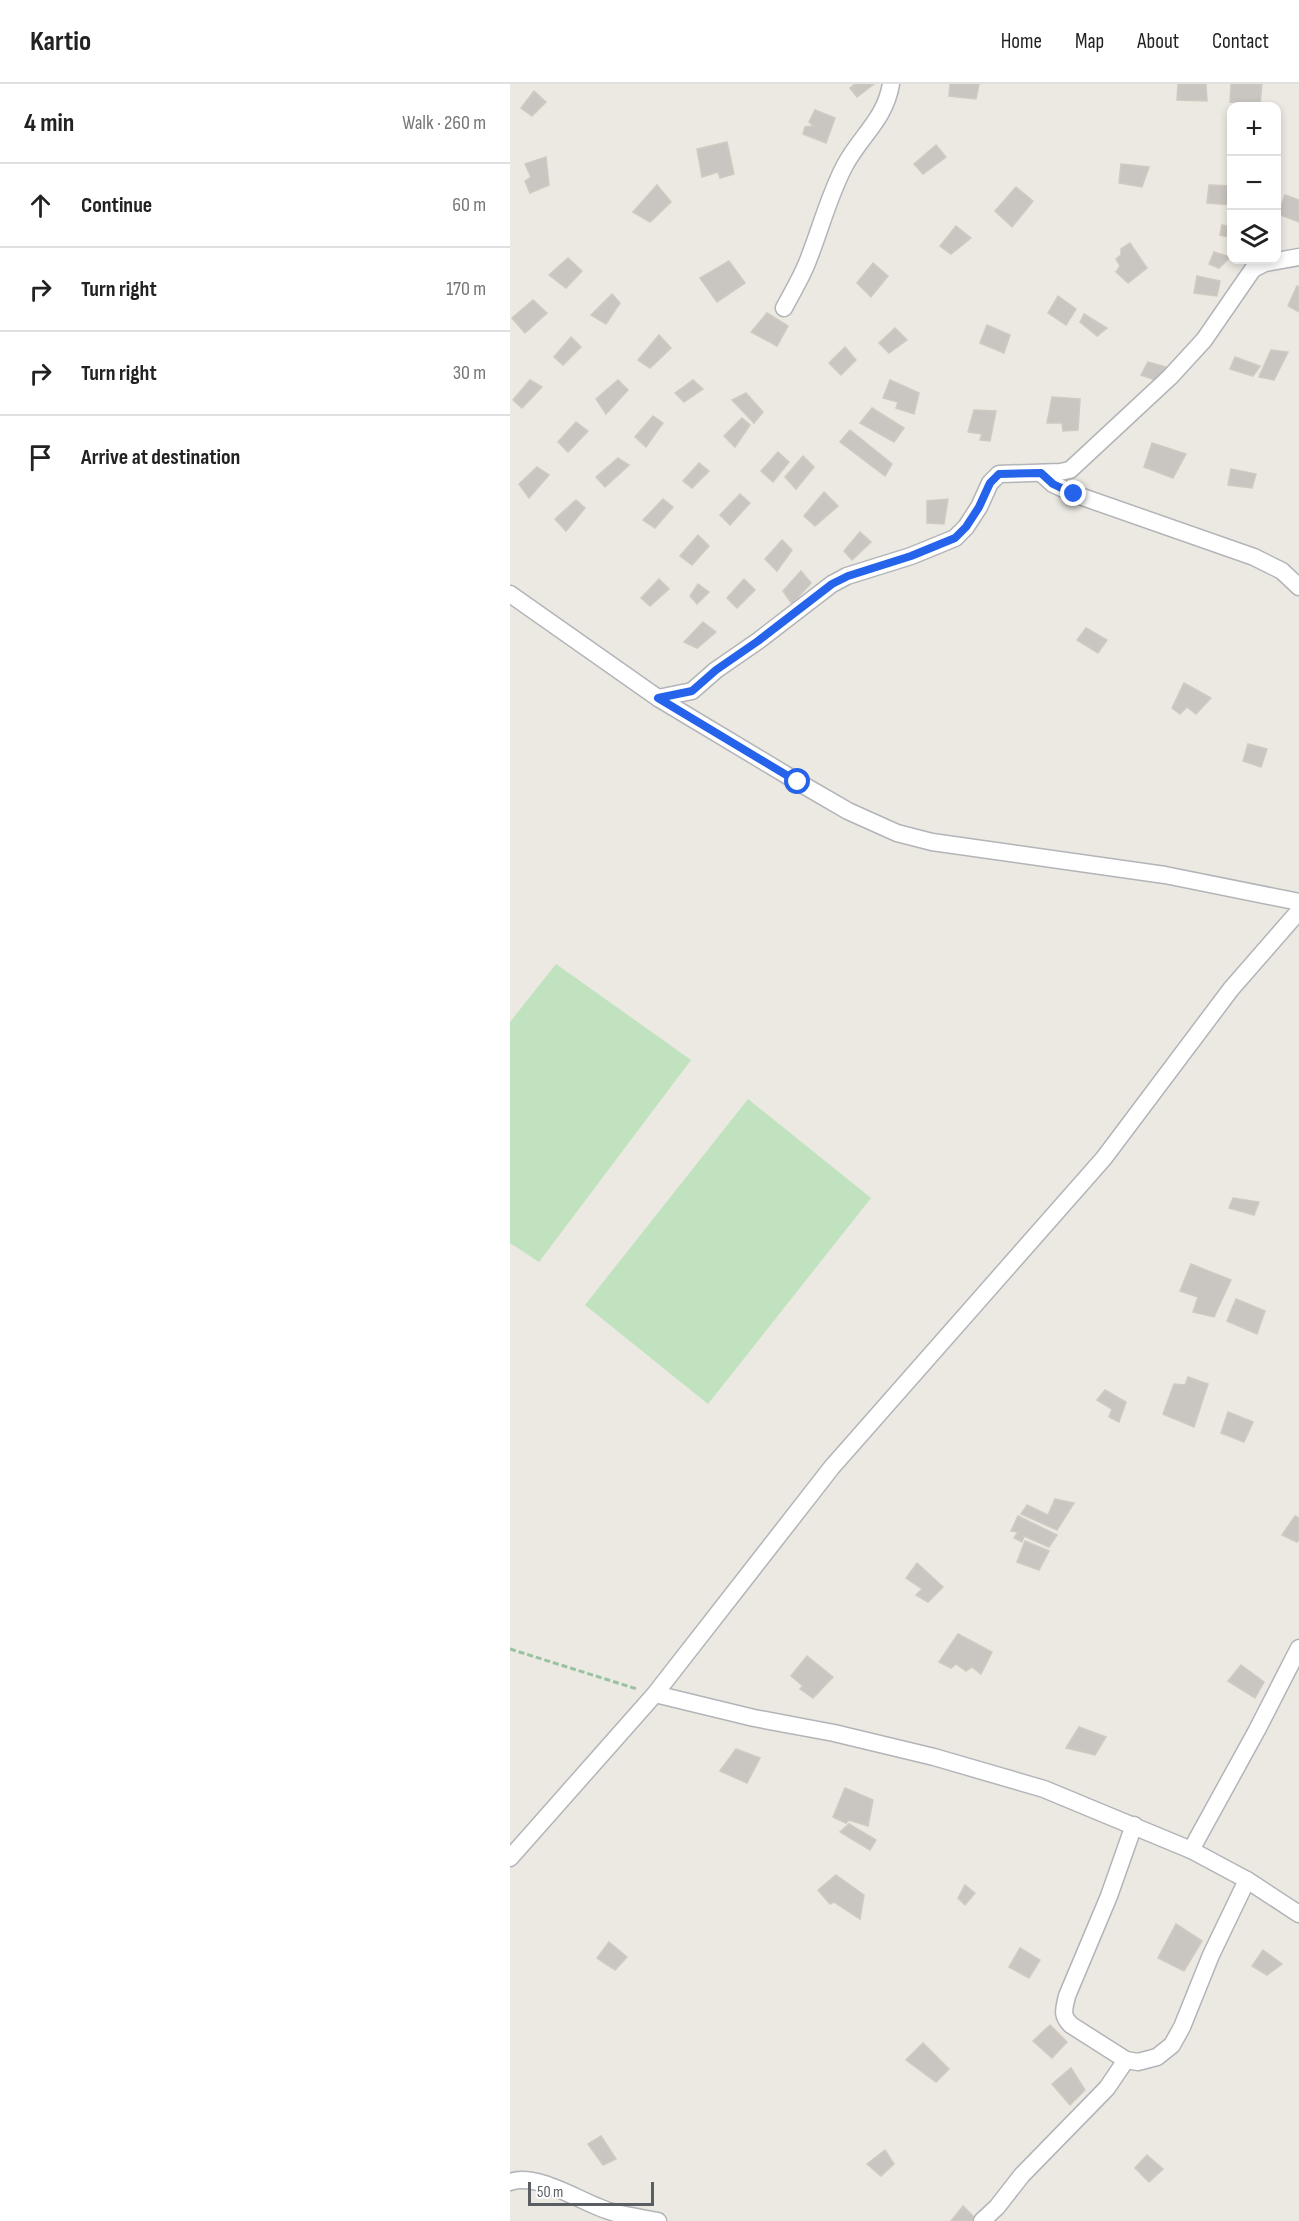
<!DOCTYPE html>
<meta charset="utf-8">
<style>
:root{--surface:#fff;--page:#f6f6f6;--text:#222;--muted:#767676;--line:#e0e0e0}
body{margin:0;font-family:"Sofia Sans Condensed",sans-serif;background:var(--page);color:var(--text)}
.controls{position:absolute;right:18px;top:18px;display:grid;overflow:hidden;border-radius:12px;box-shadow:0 3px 9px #0003}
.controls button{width:54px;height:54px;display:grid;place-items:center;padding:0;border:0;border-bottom:2px solid var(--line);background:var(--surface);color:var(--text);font:30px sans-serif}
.scale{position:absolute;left:18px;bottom:15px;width:126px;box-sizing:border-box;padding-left:6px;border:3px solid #5a5d61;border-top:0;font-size:16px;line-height:21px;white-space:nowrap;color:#5a5d61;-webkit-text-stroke:4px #fff;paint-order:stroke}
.stop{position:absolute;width:18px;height:18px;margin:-14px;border:4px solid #2563eb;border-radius:50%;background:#fff}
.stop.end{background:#2563eb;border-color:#fff;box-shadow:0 2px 6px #0008}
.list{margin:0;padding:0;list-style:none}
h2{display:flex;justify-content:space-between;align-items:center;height:78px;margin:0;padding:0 24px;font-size:26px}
h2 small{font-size:20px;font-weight:400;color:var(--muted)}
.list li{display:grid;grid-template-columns:39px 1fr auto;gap:18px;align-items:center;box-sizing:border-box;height:84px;padding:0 24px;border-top:2px solid var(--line)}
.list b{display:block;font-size:22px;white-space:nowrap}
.list em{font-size:20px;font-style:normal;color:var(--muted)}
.icon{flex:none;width:33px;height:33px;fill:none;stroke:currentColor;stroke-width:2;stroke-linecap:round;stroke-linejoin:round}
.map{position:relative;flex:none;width:789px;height:2137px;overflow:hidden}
header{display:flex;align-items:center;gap:36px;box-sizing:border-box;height:84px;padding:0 30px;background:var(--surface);border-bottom:2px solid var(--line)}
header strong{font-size:28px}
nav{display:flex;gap:33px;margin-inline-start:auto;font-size:21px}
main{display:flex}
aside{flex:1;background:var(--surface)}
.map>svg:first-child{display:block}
.green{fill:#c0e2bf}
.building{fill:#c9c5c0;stroke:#d0cac0;stroke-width:1.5}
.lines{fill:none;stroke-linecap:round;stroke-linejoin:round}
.minor-casing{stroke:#b2b4b8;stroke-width:19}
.path{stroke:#99c2a2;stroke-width:3;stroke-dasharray:6 3;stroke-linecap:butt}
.minor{stroke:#fff;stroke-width:16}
.route{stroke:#2563eb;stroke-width:8}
</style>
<header>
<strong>Kartio</strong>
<nav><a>Home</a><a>Map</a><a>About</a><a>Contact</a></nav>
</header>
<main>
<aside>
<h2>4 min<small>Walk · 260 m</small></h2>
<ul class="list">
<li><svg class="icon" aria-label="ahead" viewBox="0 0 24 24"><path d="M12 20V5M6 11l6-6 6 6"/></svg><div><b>Continue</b></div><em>60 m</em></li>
<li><svg class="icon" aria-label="right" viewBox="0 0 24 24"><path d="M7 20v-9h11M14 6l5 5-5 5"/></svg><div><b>Turn right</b></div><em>170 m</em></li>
<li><svg class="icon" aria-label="right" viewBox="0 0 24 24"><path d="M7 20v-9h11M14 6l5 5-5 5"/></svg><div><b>Turn right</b></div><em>30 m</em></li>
<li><svg class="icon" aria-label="arrive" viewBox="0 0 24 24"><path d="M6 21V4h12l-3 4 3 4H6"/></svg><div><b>Arrive at destination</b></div></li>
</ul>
</aside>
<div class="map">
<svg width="789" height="2137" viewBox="0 0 789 2137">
<rect width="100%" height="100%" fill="#ebe9e1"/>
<g class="green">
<path d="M46 880 181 976 29 1178 0 1159V938Z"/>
<path d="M238 1015 361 1114 198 1320 75 1221Z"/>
</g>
<g class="building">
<path d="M345 0H364L347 13 340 4Z"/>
<path d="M440 0H469L466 15 439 12Z"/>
<path d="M668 0H696L697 17 667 16Z"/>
<path d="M721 0H752L750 21 720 18Z"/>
<path d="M24 7 36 18 22 32 11 24Z"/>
<path d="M305 26 325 34 316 59 293 50 295 43 304 42 299 38Z"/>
<path d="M217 58 224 90 210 94 208 88 192 93 187 65Z"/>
<path d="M426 61 436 73 413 90 404 80Z"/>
<path d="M36 73 39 101 20 109 15 97 21 93 15 80Z"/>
<path d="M611 80 639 83 632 103 609 99Z"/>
<path d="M147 101 161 118 140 138 123 128Z"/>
<path d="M699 101 722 102V121L697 119Z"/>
<path d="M506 103 523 117 502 143 485 127Z"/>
<path d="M775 111 789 116V138L768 130Z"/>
<path d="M712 141 722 143V154L710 151Z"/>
<path d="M446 142 461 154 441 170 430 162Z"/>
<path d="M620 159 637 184 618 199 606 188 610 182 606 175 611 171V165Z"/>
<path d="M704 168 720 173 709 184 699 180Z"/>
<path d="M58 174 72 187 56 204 39 191Z"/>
<path d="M219 177 235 199 207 218 190 194Z"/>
<path d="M363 179 378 192 361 213 347 199Z"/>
<path d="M687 192 710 197 707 212 684 209Z"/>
<path d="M787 202 789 203V228L778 222Z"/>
<path d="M102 210 110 219 96 240 81 231Z"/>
<path d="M548 212 566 225 556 241 538 229Z"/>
<path d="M23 216 37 229 15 249 2 234Z"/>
<path d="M257 229 278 242 267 262 241 248Z"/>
<path d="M574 230 597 244 587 252 570 238Z"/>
<path d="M477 241 500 251 494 269 470 259Z"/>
<path d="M385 244 397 256 379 269 369 259Z"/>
<path d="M149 251 161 264 140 284 128 276Z"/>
<path d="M61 253 71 263 53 281 44 273Z"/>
<path d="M335 263 346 276 331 291 319 279Z"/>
<path d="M761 266 778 268 764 296 749 293Z"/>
<path d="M725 273 750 282 743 292 720 285Z"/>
<path d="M638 278 656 283 651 298 631 291Z"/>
<path d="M20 296 32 303 12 324 3 316Z"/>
<path d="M108 296 118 306 96 330 86 315Z"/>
<path d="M183 296 193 305 174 318 165 309Z"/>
<path d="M380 296 409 309 404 330 386 324 388 318 373 314Z"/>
<path d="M236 309 253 328 244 339 222 316Z"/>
<path d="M542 313 570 315 568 346 553 347 552 339H537Z"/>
<path d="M362 324 394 344 384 358 350 339Z"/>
<path d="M464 326 486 327 480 357 470 356 472 350 458 348Z"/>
<path d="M143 332 153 339 136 363 125 353Z"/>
<path d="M232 334 240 341 225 363 214 352Z"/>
<path d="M66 338 78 347 58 368 48 358Z"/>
<path d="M340 346 382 380 375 392 330 358Z"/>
<path d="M642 359 676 370 663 394 634 383Z"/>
<path d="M268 368 279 378 263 398 251 387Z"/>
<path d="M293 372 304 383 286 405 275 393Z"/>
<path d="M108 374 119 381 95 403 86 393Z"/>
<path d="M189 379 199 387 182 404 173 397Z"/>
<path d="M27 383 39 391 19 414 9 400Z"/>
<path d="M721 385 746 390 742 404 718 401Z"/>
<path d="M314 408 328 422 305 442 294 432Z"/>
<path d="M230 410 240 419 220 441 210 431Z"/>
<path d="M153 415 163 423 145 444 133 436Z"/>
<path d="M438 415 434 440 417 439V417Z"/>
<path d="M66 416 75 424 56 447 45 435Z"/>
<path d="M350 448 361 458 342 476 334 467Z"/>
<path d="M188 451 199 462 182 481 170 472Z"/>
<path d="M272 456 282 466 267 487 255 475Z"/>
<path d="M291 487 301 499 282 520 273 507Z"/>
<path d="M149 495 159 505 140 522 131 514Z"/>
<path d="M234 495 245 506 227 524 217 514Z"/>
<path d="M188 500 199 508 187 520 180 512Z"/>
<path d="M193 538 206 548 187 564 174 558Z"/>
<path d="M576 544 597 556 588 569 567 556Z"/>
<path d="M674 599 701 614 686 630 677 623 670 630 662 624Z"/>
<path d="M738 660 757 665 751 683 733 677Z"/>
<path d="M723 1114 749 1118 744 1131 719 1124Z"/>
<path d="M681 1180 721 1196 704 1233 683 1228 688 1213 670 1207Z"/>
<path d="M726 1215 755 1227 747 1250 717 1237Z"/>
<path d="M678 1293 698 1300 684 1343 653 1330 664 1300 675 1301Z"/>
<path d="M595 1306 616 1318 609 1338 599 1333 602 1325 587 1316Z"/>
<path d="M718 1328 743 1338 734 1358 711 1349Z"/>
<path d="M545 1415 564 1419 547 1446 511 1430 517 1421 538 1431Z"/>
<path d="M508 1432 547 1451 539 1463 514 1452 512 1458 504 1454 508 1448 501 1447Z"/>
<path d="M785 1432 789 1434V1456L787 1458 772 1451Z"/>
<path d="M515 1457 539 1467 529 1486 507 1478Z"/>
<path d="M407 1479 433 1503 418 1518 406 1511 412 1505 396 1494Z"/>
<path d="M448 1550 482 1568 471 1590 462 1583 456 1587 446 1580 441 1584 429 1578Z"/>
<path d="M297 1572 323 1593 303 1614 290 1605 293 1602 281 1592Z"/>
<path d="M731 1581 754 1598 745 1614 718 1597Z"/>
<path d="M569 1643 596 1653 585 1671 556 1664Z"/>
<path d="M226 1665 250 1674 237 1699 210 1687Z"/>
<path d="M335 1704 363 1716 358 1742 339 1736 336 1739 323 1733Z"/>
<path d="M339 1740 366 1756 360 1766 330 1748Z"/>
<path d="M326 1791 354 1811 350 1835 324 1818 320 1820 308 1806Z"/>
<path d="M455 1801 465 1809 455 1821 448 1814Z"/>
<path d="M666 1840 692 1857 674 1887 648 1874Z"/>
<path d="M99 1858 117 1873 105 1886 87 1874Z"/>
<path d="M510 1864 530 1876 519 1894 499 1883Z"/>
<path d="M753 1866 772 1880 757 1891 742 1882Z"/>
<path d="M540 1941 557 1958 542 1974 523 1957Z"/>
<path d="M413 1959 439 1985 426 1998 396 1976Z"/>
<path d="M561 1984 575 2006 560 2021 542 2000Z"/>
<path d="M91 2052 106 2075 93 2081 78 2060Z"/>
<path d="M375 2066 384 2080 371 2092 357 2080Z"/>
<path d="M637 2071 653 2085 639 2098 625 2084Z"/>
<path d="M453 2122 466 2135 464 2137H441Z"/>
</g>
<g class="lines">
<g class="minor-casing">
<g id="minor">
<path d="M274 224C282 209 291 194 297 179 310 147 318 114 334 83 350 52 375 36 381 0"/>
<path d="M531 389 543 400 564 410 744 473 772 487 789 503"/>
<path d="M0 510 148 614 288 698 338 727 387 749 422 758 655 791 789 818"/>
<path d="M148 614 182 607 206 586 248 557 322 500 337 492 401 472 445 454 456 443 469 423 480 399 489 390 550 388 560 386 660 293 694 256 743 185 755 179 789 173"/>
<path d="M145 1610 244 1634 324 1649 424 1673 534 1705 681 1766 737 1796 789 1830"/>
<path d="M624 1741 599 1812 557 1912C554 1926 551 1931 561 1941L616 1976 628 1978 647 1973 662 1961 672 1943 701 1871 737 1796"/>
<path d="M681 1766 747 1646 789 1564"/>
<path d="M0 1774 145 1610 322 1383 594 1074 721 905 789 827"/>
<path d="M0 2098C29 2088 73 2120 102 2128 117 2132 132 2134 148 2137"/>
<path d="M472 2137 487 2123 512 2091 597 2004 616 1976"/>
</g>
</g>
<path class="path" d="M0 1565 127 1605"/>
<use href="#minor" class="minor"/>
</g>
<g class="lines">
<path class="route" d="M288 698 148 614 182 607 206 586 248 557 322 500 338 492 401 472 445 454 456 443 469 423 480 399 489 390 531 389 543 400 564 410"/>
</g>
</svg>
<div class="controls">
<button>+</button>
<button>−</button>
<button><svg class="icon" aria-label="layers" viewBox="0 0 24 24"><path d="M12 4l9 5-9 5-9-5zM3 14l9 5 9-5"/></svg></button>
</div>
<div class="scale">50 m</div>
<div class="stop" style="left:288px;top:698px"></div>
<div class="stop end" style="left:564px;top:410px"></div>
</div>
</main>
